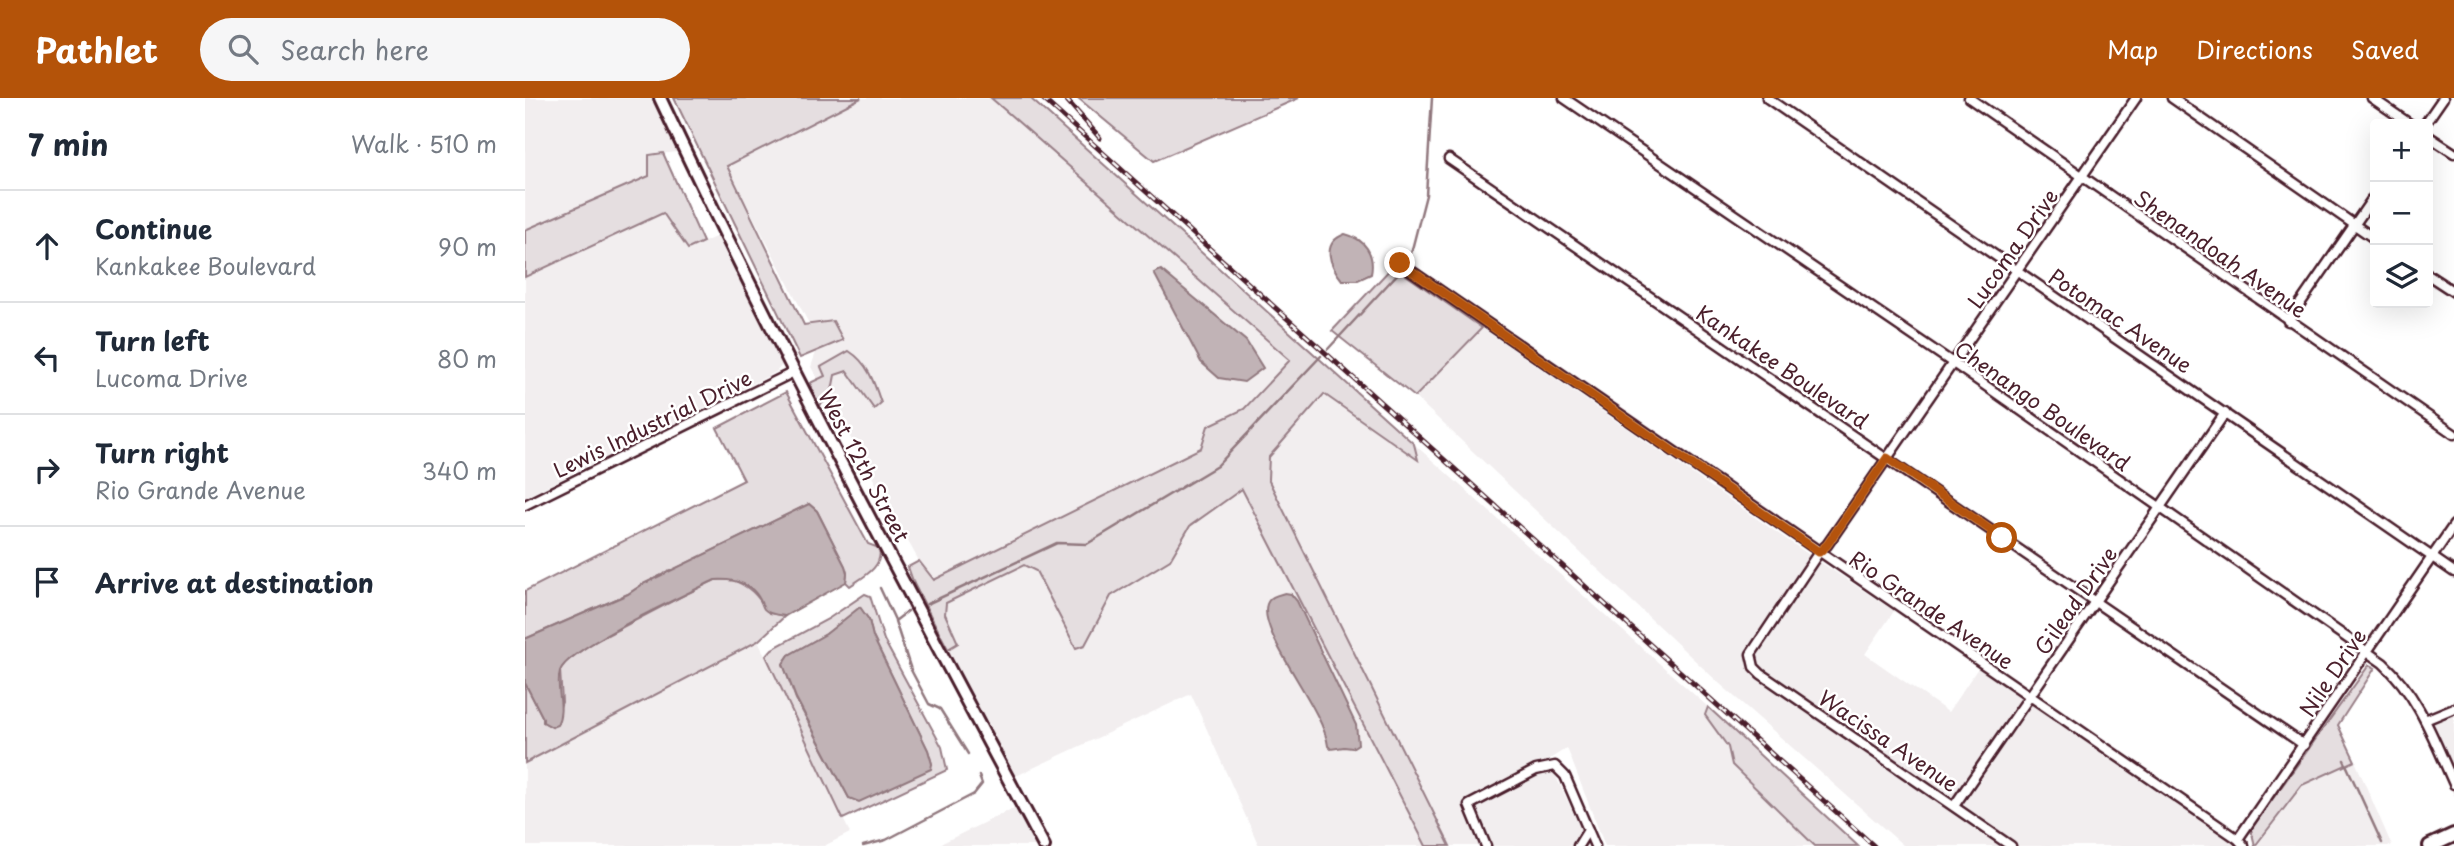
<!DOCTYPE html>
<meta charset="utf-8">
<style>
:root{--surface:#fff;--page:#f6f6f7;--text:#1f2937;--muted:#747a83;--line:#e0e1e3;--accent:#b45309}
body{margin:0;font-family:"Playpen Sans",sans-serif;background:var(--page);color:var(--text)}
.controls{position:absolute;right:21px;top:21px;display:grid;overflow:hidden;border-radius:7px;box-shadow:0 7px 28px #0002}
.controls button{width:63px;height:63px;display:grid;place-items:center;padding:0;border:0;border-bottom:2px solid var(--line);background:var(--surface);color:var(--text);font:35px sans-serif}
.stop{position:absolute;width:21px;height:21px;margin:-16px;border:5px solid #b45309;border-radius:50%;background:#fff}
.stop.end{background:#b45309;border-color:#fff;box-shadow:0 2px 7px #0008}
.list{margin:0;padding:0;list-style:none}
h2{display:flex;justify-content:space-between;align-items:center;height:91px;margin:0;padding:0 28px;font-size:30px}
h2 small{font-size:23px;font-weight:400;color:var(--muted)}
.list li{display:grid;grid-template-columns:46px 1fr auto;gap:21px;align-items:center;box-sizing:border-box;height:112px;padding:0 28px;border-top:2px solid var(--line)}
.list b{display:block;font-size:26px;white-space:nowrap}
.list p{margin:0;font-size:23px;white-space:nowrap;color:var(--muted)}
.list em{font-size:23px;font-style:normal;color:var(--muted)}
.icon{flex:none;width:38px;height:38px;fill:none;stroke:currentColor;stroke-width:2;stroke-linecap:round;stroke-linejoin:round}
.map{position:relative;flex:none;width:1929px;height:748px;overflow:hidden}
header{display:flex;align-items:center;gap:42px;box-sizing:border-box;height:98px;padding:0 35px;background:var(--accent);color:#fff}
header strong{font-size:33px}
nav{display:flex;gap:38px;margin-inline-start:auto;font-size:24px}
.search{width:490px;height:63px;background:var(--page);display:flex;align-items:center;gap:18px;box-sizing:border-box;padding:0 24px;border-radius:38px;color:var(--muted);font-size:26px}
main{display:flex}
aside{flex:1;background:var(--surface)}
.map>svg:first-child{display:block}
.built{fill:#f2eeef;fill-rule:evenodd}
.green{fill:#e5dee0;stroke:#987e86;stroke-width:2;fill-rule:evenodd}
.water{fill:#c1b3b6;stroke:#91787e;stroke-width:2}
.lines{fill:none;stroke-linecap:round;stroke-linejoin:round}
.stream{stroke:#91787e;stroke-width:2.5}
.street-casing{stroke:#4a1f2b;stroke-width:13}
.secondary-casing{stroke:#4a1f2b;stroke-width:16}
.primary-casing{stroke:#4a1f2b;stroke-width:18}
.street{stroke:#fff;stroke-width:8}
.secondary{stroke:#fff;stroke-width:10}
.primary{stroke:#fff;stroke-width:12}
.rail-casing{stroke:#4a1f2b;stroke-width:5}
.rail{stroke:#fff;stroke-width:2.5;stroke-dasharray:8;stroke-linecap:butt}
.route{stroke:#b45309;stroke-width:9}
.labels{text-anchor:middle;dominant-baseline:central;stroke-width:5;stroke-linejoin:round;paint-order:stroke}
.street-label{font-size:21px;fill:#4a1f2b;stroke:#fff}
</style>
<header>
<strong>Pathlet</strong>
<div class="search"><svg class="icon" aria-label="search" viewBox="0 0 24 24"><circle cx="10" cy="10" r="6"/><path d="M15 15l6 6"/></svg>Search here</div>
<nav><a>Map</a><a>Directions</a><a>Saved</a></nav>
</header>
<main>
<aside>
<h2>7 min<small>Walk · 510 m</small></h2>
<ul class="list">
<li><svg class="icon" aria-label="ahead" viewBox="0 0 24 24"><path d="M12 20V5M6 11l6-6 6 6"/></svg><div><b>Continue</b><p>Kankakee Boulevard</p></div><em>90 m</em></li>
<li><svg class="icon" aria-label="left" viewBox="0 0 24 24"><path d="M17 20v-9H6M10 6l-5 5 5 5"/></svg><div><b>Turn left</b><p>Lucoma Drive</p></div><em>80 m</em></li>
<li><svg class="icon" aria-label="right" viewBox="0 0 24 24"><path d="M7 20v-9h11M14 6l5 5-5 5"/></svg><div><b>Turn right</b><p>Rio Grande Avenue</p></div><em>340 m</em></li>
<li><svg class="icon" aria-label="arrive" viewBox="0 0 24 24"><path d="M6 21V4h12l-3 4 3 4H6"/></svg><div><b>Arrive at destination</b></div></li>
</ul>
</aside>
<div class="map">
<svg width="1929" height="748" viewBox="0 0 1929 748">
<rect width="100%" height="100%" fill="#fff"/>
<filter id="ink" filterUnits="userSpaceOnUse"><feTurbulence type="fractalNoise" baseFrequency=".0143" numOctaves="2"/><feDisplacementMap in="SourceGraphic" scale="14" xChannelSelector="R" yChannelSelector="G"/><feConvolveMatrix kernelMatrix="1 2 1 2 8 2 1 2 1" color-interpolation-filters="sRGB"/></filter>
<g filter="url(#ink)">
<g class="built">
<path d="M0 0H128L153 54 125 57 124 77 0 132Z"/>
<path d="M336 0H466L765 262 719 311 683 328 676 350 408 482 394 463 286 269 294 245 202 68Z"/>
<path d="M138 115 163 151 195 137 257 262V267L251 274 0 399V179Z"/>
<path d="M957 230 1283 456 1369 513 1340 556 1423 614 1453 570 1713 748H1379L1194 585 890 299Z"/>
<path d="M799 296 892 361 889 346 1183 609 1180 617 1203 649 1207 667 1290 748H1080L1042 650 1023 662 1064 748H925L743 381 744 359Z"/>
<path d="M717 390 901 748H734L666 596 491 678 423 551 433 545 420 516 421 505 499 467 511 473 551 550 560 547 586 498 645 462 665 428ZM772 503 797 558 826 650 819 649 806 651 803 648 801 636 789 609Z"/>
<path d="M233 543 325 735 299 748H0V665Z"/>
<path d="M1929 614V698L1897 629Z"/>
<path d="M1830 663 1867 748H1732L1777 687Z"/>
<path d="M493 708 514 748H411Z"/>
</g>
<g class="green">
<path d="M149 0H336L202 68 279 227 308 223 318 242 275 260Z"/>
<path d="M466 0H505L889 346 893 362 799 296 744 359 743 381 925 748H901L717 391 665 428 645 462 586 498 560 547 551 550 511 473 499 467 421 505 420 516 433 545 423 551 389 486 383 469 394 463 409 482 676 350 683 328 719 311 765 262Z"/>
<path d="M553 0H774L629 63Z"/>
<path d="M138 55 178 144 163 151 138 115 0 179V132L124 78V57Z"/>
<path d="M868 168 957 230 890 299 807 233Z"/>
<path d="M324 253C343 265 349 284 356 305L349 311 322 273 310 277 306 298 294 308 285 285 300 278 296 269Z"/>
<path d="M261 294 343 446 354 450C359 469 338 479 325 488L321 484 322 475 320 468 292 413 284 406 118 486 103 496 0 541V493L219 382 192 330Z"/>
<path d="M205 481C224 487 233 498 244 515L260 518 233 543 0 665V585L18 620V624L27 629 37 604 35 572 41 564 65 546 159 497 190 482Z"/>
<path d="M340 496 345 498 359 542 417 649 422 672 318 721 241 558 247 551 303 521ZM335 510 344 522 348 539 403 652 407 666 324 700 271 601 258 566 264 557 301 536Z"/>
<path d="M1844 567 1850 570 1813 627 1830 663 1777 687 1730 748 1726 731Z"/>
<path d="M1183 609 1333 748H1290L1207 667 1203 649 1180 617Z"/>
</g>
<g class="water">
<path d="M820 136C840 141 850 156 846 176L833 182H817C804 166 796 145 820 136Z"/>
<path d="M636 172 721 243 738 270 719 284 694 280 676 264 629 175Z"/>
<path d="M284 406 292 413 320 468 322 475 321 484 260 518C253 517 243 516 239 511 237 508 236 503 234 500 225 484 207 481 190 482 164 495 41 551 35 573 30 591 41 609 32 627L27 629 18 624V620L0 585V541L103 496 118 486Z"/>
<path d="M760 495 766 496 772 503 831 627 833 646 827 650 819 649 806 651 803 648C799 610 732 535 742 506 745 498 753 497 760 495Z"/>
<path d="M335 509 344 522 348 539 403 652 407 666 406 671 334 704 324 700 271 600 258 566 264 557 301 536Z"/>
</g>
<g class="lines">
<g class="stream">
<path d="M884 163 901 97 907 0"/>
<path d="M803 251 877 171"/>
<path d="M355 490 370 522"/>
<path d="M402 506 532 445 562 446 692 368 796 258"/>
<path d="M383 513 370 523 386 572 404 606 415 611 443 656"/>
<path d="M1819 662 1857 745"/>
<path d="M338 748 361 742 449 696 457 686 454 678"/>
</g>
<g class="street-casing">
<g id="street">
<path d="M1039 0 1428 265 1858 565C1894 598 1909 642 1929 686"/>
<path d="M1242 0 1929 474"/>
<path d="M1444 0 1929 336"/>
<path d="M1647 0 1850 141"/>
<path d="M1847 0 1885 26"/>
<path d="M1900 26 1918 0"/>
<path d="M1903 38 1929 55"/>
<path d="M924 61 1779 647"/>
<path d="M875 165 1713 741 1719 748"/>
<path d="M1903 177 1929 194"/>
<path d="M1763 223 1850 97"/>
<path d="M0 407 269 274"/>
<path d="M1900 622 1929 610"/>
<path d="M1429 708 1700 315"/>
<path d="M1713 741 1929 427"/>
<path d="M961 748 944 707 1011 672 1030 668 1040 678 1070 748"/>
<path d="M1053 748 1063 732"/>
<path d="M1486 748 1236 576 1229 569 1226 556 1294 454 1302 447 1611 0"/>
</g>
</g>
<g class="secondary-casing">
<path id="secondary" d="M135 0C254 254 387 501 519 748"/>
</g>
<g class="primary-casing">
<path id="primary" d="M1905 748 1929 737"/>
</g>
<use href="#street" class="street"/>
<use href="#secondary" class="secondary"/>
<use href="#primary" class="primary"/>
<g class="rail-casing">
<g id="rail">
<path d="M517 0 1349 748"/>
<path d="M540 0 575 40"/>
</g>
</g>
<use href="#rail" class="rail"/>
</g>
</g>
<g class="lines" filter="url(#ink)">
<path class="route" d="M875 165 1294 454 1302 447 1362 360 1477 440"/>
</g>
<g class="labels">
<g class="street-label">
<text transform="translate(1487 150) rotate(-55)">Lucoma Drive</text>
<text transform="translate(1696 155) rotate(35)">Shenandoah Avenue</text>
<text transform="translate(1596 222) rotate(34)">Potomac Avenue</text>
<text transform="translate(1258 268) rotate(34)">Kankakee Boulevard</text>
<text transform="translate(1518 307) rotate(35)">Chenango Boulevard</text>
<text transform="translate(127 325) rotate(-26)">Lewis Industrial Drive</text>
<text transform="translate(340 367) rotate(62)">West 12th Street</text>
<text transform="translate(1550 502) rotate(-55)">Gilead Drive</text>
<text transform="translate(1407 511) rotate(34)">Rio Grande Avenue</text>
<text transform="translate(1807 574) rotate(-56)">Nile Drive</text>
<text transform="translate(1364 642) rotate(34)">Wacissa Avenue</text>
</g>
</g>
</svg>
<div class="controls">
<button>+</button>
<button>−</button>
<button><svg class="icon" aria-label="layers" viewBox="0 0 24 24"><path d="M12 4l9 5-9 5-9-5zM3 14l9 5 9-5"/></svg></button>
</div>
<div class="stop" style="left:1477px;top:440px"></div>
<div class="stop end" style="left:875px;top:165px"></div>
</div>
</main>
